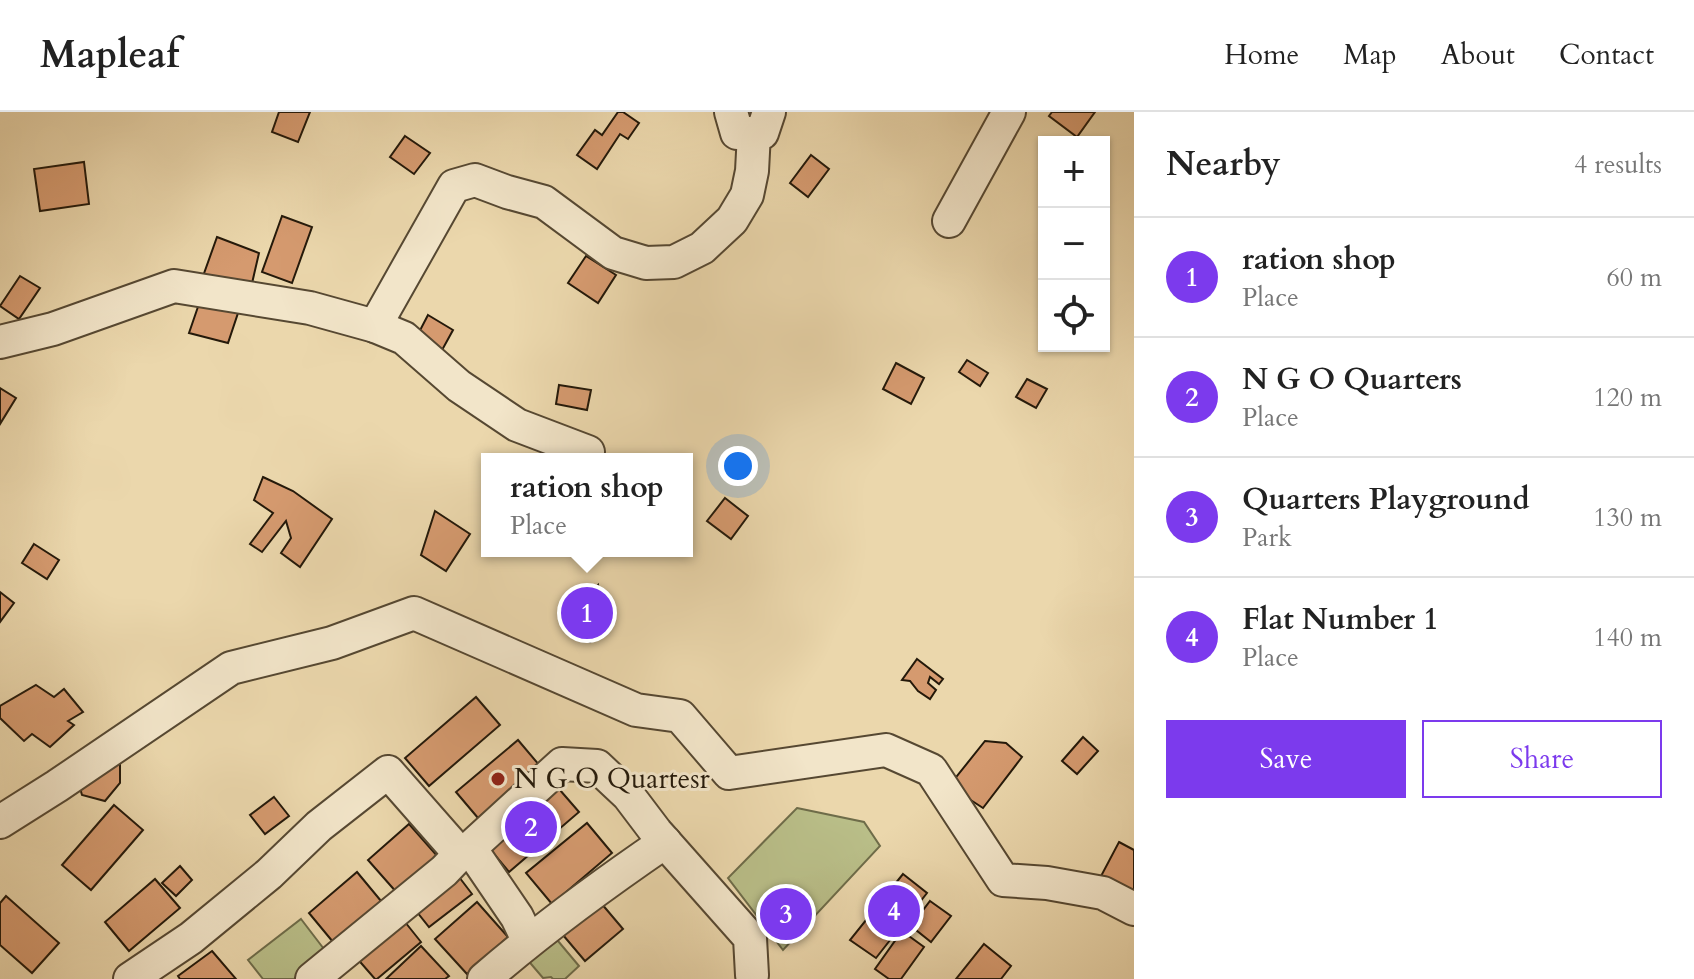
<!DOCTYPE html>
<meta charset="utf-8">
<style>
:root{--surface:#fff;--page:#f2f2f2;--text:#222;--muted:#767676;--line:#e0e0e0;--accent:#7c3aed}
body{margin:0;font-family:Cardo,serif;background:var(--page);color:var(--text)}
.controls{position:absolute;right:24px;top:24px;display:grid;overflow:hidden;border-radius:0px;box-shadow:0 2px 6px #0004}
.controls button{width:72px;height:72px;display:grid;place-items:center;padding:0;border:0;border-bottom:2px solid var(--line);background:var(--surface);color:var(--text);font:40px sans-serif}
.you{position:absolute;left:738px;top:354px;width:28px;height:28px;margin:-20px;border:6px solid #fff;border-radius:50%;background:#1a73e8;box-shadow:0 0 0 12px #1a73e833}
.badge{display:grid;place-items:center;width:52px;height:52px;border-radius:50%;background:var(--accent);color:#fff;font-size:26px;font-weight:700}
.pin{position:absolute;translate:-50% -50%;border:4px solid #fff;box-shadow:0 2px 8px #0006}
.popup{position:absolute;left:481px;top:341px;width:212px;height:104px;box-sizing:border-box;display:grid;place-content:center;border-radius:0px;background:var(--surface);filter:drop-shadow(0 2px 6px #0005);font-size:26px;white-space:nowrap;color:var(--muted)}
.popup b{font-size:30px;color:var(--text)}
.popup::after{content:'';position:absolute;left:50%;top:100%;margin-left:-16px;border:16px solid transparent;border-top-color:var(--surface)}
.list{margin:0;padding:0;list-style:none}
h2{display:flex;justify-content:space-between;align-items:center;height:104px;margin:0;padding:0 32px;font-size:34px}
h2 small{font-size:26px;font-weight:400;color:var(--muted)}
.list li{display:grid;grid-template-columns:52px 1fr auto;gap:24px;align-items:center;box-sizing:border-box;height:120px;padding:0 32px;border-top:2px solid var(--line)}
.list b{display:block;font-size:30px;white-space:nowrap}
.list p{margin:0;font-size:26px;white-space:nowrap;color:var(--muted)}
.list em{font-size:26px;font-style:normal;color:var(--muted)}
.actions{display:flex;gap:16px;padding:24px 32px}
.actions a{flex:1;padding:18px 0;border:2px solid var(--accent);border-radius:0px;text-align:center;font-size:28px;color:var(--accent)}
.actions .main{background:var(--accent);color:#fff}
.icon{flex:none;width:44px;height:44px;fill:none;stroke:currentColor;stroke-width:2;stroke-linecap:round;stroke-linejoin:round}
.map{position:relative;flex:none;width:1134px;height:867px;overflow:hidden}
header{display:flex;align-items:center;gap:48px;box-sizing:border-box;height:112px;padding:0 40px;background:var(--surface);border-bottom:2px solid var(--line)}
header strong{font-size:38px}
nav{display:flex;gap:44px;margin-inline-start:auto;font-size:28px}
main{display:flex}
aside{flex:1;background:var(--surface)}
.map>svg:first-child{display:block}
.green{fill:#b9be88;stroke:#6e6c49;stroke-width:2}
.building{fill:#d59a6f;stroke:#24190a;stroke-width:2}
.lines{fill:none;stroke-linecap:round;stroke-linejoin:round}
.minor-casing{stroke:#564832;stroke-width:36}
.minor{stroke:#f2e5c9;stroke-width:32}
.poi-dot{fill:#8f2418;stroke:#f2e5c9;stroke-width:3}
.labels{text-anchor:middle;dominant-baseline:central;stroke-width:6;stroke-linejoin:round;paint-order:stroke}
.poi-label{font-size:28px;fill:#24190a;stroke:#f2e5c9;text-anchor:start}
</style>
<header>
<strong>Mapleaf</strong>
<nav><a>Home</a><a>Map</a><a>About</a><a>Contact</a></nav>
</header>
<main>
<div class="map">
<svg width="1134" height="867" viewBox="0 0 1134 867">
<rect width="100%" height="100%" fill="#ebd7ac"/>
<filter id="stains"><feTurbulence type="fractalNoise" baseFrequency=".0025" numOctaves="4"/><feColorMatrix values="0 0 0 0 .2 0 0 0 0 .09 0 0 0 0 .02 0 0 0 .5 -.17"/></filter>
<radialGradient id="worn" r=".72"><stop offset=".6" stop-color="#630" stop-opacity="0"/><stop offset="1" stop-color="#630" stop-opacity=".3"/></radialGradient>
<g class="green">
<path d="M797 696 864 710 880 734 783 838 728 766Z"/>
<path d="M301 807 327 841 294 867H263L248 848Z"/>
<path d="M553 823 579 854 565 867H553L551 865 543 866 526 846Z"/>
</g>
<g class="building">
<path d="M279 0H310L298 30 272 20Z"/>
<path d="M618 0H623L639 11 628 27 620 22 597 57 577 43 595 18 602 23Z"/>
<path d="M1052 0H1095L1077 25 1049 4Z"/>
<path d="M405 24 430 41 414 62 390 45Z"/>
<path d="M811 43 829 57 808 85 790 71Z"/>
<path d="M84 50 89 92 40 99 34 57Z"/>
<path d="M282 104 312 115 292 171 262 160Z"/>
<path d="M217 125 259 141 250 180 202 167Z"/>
<path d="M586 144 616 163 598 191 568 171Z"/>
<path d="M20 164 40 176 19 207 0 194Z"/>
<path d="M201 186 241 192 228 231 189 221Z"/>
<path d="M428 203 453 218 441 240 416 226Z"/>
<path d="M967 248 988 261 980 274 959 260Z"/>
<path d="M896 251 924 266 911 292 883 277Z"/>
<path d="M1027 267 1047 277 1036 296 1016 285Z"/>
<path d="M559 273 591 278 587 298 556 292Z"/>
<path d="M0 276 16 286 0 312Z"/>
<path d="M263 365 293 379 332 407 300 455 281 441 291 426 286 409 262 440 250 432 273 401 254 388Z"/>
<path d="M725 386 748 404 731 427 707 409Z"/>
<path d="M435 399 470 422 446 459 421 443Z"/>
<path d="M34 432 59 448 47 467 22 451Z"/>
<path d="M598 473 604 519 590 530 564 512Z"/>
<path d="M0 480 14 491 0 510Z"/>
<path d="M917 547 943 567 939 572 930 565 928 571 936 578 930 587 918 579 910 569 902 568Z"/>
<path d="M36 573 54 585 64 577 83 600 68 609 74 613 50 635 32 622 24 629 0 606V594Z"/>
<path d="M476 585 500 613 429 674 405 646Z"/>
<path d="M1083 625 1098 639 1077 662 1062 649Z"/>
<path d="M518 628 540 654 478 706 456 680Z"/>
<path d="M985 629 1006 631 1022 645 983 696 949 674Z"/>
<path d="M120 650V671L105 689 82 683 78 669Z"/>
<path d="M553 670 579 700 509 760 484 730Z"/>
<path d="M274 685 289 704 265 722 250 703Z"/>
<path d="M114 693 143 718 91 778 62 753Z"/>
<path d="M587 711 612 741 552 792 526 761Z"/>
<path d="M409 712 439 746 398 782 368 748Z"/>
<path d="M1119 730 1134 738V783L1100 766Z"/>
<path d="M180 754 192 768 176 784 162 771Z"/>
<path d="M357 760 386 795 338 836 309 801Z"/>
<path d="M456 761 472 782 429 815 413 795Z"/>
<path d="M903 762 927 781 876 846 850 828Z"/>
<path d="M155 767 180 796 129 839 105 810Z"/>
<path d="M6 784 59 831 32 861 0 833V791Z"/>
<path d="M930 789 951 804 931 830 911 814Z"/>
<path d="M477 790 508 825 467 862 435 827Z"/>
<path d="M601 791 623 817 585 849 563 823Z"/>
<path d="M401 805 421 830 377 867H375L355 844Z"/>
<path d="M902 819 924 835 901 867H889L875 857Z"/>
<path d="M984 832 1011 854 1001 867H956Z"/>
<path d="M421 834 449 864 445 867H386Z"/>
<path d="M212 839 236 867H180L178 864Z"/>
</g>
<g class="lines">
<g class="minor-casing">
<g id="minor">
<path d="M731 0 737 21H762L769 0"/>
<path d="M949 109 1009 0"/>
<path d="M375 214 454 74 475 68 507 80 544 90 613 141 646 151 674 150 702 136 732 108 747 83 752 59 754 21"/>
<path d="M0 230 53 217 174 174 310 196 375 214 404 226 459 274 517 313 588 340"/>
<path d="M0 710 57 674 231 556 332 531 414 501 636 598 680 604 729 661 886 638 931 658 1003 768 1047 771 1103 781 1134 797"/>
<path d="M470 736 517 805 528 828"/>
<path d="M130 867 191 826 269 762 319 714 388 660 460 742"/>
<path d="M312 867 444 759 465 737 470 736 562 652 597 654 628 683 656 720 750 826 752 863"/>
<path d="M484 867C542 817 602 773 665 730"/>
</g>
</g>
<use href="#minor" class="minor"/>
</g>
<circle class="poi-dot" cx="498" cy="667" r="8"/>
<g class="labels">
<g class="poi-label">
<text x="514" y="667">N G O Quartesr</text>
</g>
</g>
<rect width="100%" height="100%" filter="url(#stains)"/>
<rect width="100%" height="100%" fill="url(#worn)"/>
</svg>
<div class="controls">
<button>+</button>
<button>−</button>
<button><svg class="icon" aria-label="locate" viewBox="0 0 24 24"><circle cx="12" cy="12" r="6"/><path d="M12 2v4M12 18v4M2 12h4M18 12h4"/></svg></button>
</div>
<div class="you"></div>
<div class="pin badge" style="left:587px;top:501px">1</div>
<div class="popup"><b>ration shop</b>Place</div>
<div class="pin badge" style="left:531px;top:715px">2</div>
<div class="pin badge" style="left:786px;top:802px">3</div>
<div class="pin badge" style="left:894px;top:799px">4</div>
</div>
<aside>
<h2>Nearby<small>4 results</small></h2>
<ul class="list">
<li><span class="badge">1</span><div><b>ration shop</b><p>Place</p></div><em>60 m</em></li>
<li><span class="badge">2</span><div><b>N G O Quarters</b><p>Place</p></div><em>120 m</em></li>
<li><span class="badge">3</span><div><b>Quarters Playground</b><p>Park</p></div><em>130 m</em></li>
<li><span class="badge">4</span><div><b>Flat Number 1</b><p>Place</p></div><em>140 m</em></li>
</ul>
<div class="actions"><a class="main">Save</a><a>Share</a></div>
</aside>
</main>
